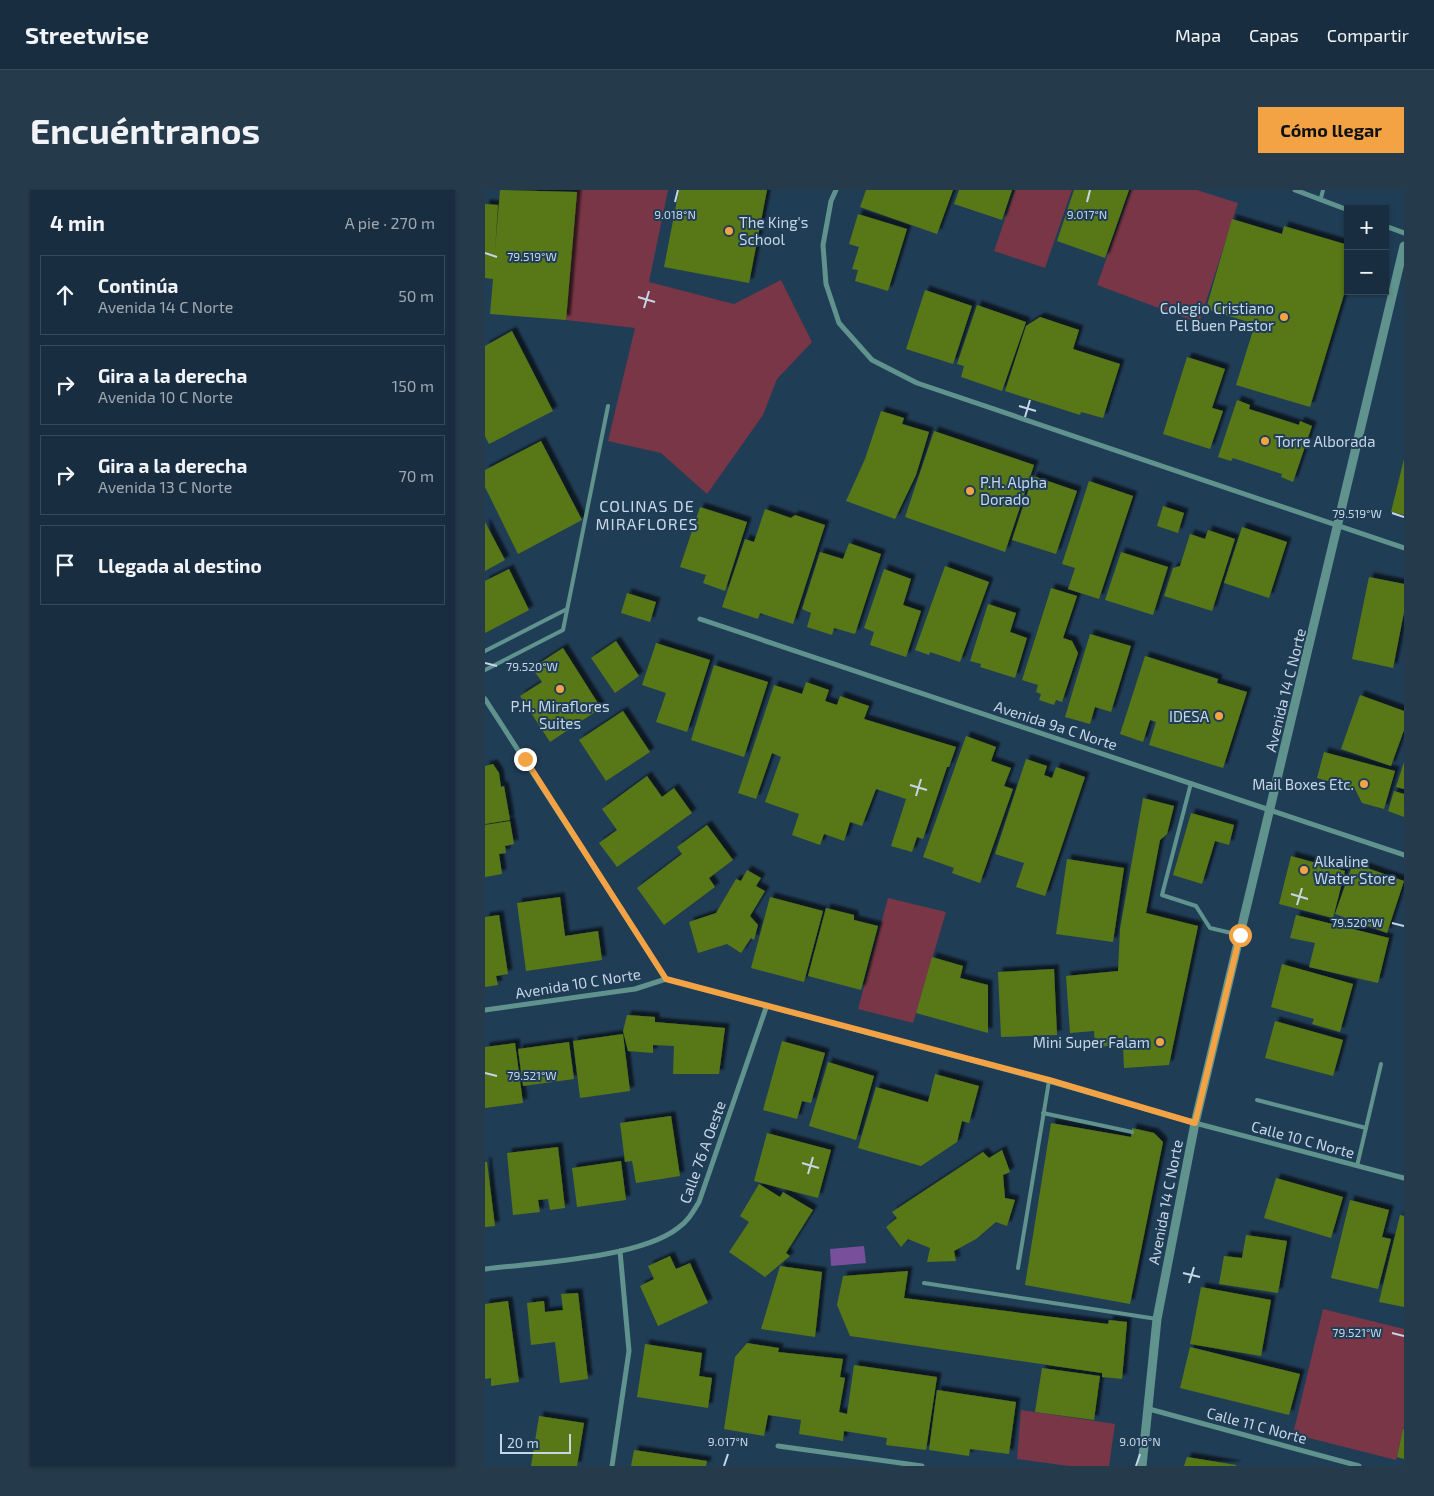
<!DOCTYPE html>
<html lang="es">
<meta charset="utf-8">
<style>
:root{--surface:#182e40;--page:#253a4b;--text:#f1f3f6;--muted:#9fa8b1;--line:#364a59;--accent:#f4a344}
body{margin:0;font-family:"Exo 2",sans-serif;background:var(--page);color:var(--text)}
.controls{position:absolute;right:15px;top:15px;display:grid;overflow:hidden;border-radius:0px;box-shadow:0 1px 4px #0004}
.controls button{width:45px;height:45px;display:grid;place-items:center;padding:0;border:0;border-bottom:1px solid var(--line);background:var(--surface);color:var(--text);font:25px sans-serif}
.scale{position:absolute;left:15px;bottom:12px;width:71px;box-sizing:border-box;padding-left:5px;border:2px solid #c6d6e6;border-top:0;font-size:14px;line-height:18px;white-space:nowrap;color:#c6d6e6;-webkit-text-stroke:4px #203d56;paint-order:stroke}
.stop{position:absolute;width:15px;height:15px;margin:-11px;border:4px solid #f4a344;border-radius:50%;background:#fff}
.stop.end{background:#f4a344;border-color:#fff;box-shadow:0 1px 5px #0008}
.list{margin:0;padding:0;list-style:none}
h2{display:flex;justify-content:space-between;align-items:center;height:65px;margin:0;padding:0 20px;font-size:21px}
h2 small{font-size:16px;font-weight:400;color:var(--muted)}
.list li{display:grid;grid-template-columns:32px 1fr auto;gap:15px;align-items:center;box-sizing:border-box;height:80px;margin:0 10px 10px;padding:0 10px;border:1px solid var(--line);border-radius:0px}
.list b{display:block;font-size:19px;white-space:nowrap}
.list p{margin:0;font-size:16px;white-space:nowrap;color:var(--muted)}
.list em{font-size:16px;font-style:normal;color:var(--muted)}
.icon{flex:none;width:28px;height:28px;fill:none;stroke:currentColor;stroke-width:2;stroke-linecap:round;stroke-linejoin:round}
.map{position:relative;flex:none;width:919px;height:1276px;overflow:hidden;border-radius:0px}
header{display:flex;align-items:center;gap:30px;box-sizing:border-box;height:70px;padding:0 25px;background:var(--surface);border-bottom:1px solid var(--line)}
header strong{font-size:24px}
nav{display:flex;gap:28px;margin-inline-start:auto;font-size:18px}
.intro{display:flex;align-items:center;justify-content:space-between;box-sizing:border-box;height:120px;padding:0 30px}
h1{margin:0;font-size:35px}
.button{padding:12px 22px;border-radius:0px;background:var(--accent);color:#111;font-size:18px;font-weight:700}
main{display:flex;gap:30px;padding:0 30px}
aside{flex:1;background:var(--surface);border-radius:0px;box-shadow:0 1px 4px #0004}
.map>svg:first-child{display:block}
.green{fill:#783646}
.water{fill:#774f9b}
.building{fill:#587719;filter:url(#shadow)}
.lines{fill:none;stroke-linecap:round;stroke-linejoin:round}
.service{stroke:#60938d;stroke-width:4}
.minor{stroke:#60938d;stroke-width:5}
.tertiary{stroke:#60938d;stroke-width:9}
.route{stroke:#f4a344;stroke-width:6}
.ticks{fill:none;stroke:#c6d6e6;stroke-width:2}
.poi-dot{fill:#f4a344;stroke:#203d56;stroke-width:2}
.labels{text-anchor:middle;dominant-baseline:central;stroke-width:4;stroke-linejoin:round;paint-order:stroke}
.poi-label{font-size:15px;fill:#c6d6e6;stroke:#203d56;text-anchor:start}
.street-label{font-size:15px;fill:#c6d6e6;stroke:#203d56}
.neighbourhood-label{font-size:16px;letter-spacing:1px;fill:#c6d6e6;stroke:#203d56}
.ticks-label{font-size:12px;text-anchor:middle;fill:#c6d6e6;stroke:#203d56;stroke-width:4;stroke-linejoin:round;paint-order:stroke}
</style>
<header>
<strong>Streetwise</strong>
<nav><a>Mapa</a><a>Capas</a><a>Compartir</a></nav>
</header>
<div class="intro"><h1>Encuéntranos</h1><a class="button">Cómo llegar</a></div>
<main>
<aside>
<h2>4 min<small>A pie · 270 m</small></h2>
<ul class="list">
<li><svg class="icon" aria-label="ahead" viewBox="0 0 24 24"><path d="M12 20V5M6 11l6-6 6 6"/></svg><div><b>Continúa</b><p>Avenida 14 C Norte</p></div><em>50 m</em></li>
<li><svg class="icon" aria-label="right" viewBox="0 0 24 24"><path d="M7 20v-9h11M14 6l5 5-5 5"/></svg><div><b>Gira a la derecha</b><p>Avenida 10 C Norte</p></div><em>150 m</em></li>
<li><svg class="icon" aria-label="right" viewBox="0 0 24 24"><path d="M7 20v-9h11M14 6l5 5-5 5"/></svg><div><b>Gira a la derecha</b><p>Avenida 13 C Norte</p></div><em>70 m</em></li>
<li><svg class="icon" aria-label="arrive" viewBox="0 0 24 24"><path d="M6 21V4h12l-3 4 3 4H6"/></svg><div><b>Llegada al destino</b></div></li>
</ul>
</aside>
<div class="map">
<svg width="919" height="1276" viewBox="0 0 919 1276">
<defs>
<filter id="shadow"><feDropShadow dx="4.5" dy="-4.5" stdDeviation="1" flood-color="#0009"/></filter>
</defs>
<rect width="100%" height="100%" fill="#203d56"/>
<g class="green">
<path d="M92 0H183L164 92 249 114 296 90 327 152 292 189 278 225 222 304 176 263 123 251 150 138 81 130Z"/>
<path d="M530 0H587L560 78 509 61Z"/>
<path d="M646 0H712L753 13 714 133 612 95Z"/>
<path d="M403 708 461 722 428 833 373 819Z"/>
<path d="M838 1119 919 1139V1236L911 1270 808 1244Z"/>
<path d="M536 1220 630 1234 624 1276H584L532 1269Z"/>
</g>
<path class="water" d="M379 1056 381 1073 346 1076 345 1059Z"/>
<g class="building">
<path d="M15 0 92 2 81 130 5 124 8 89 0 88V14L13 15 10 60Z"/>
<path d="M194 0H282L264 93 179 77Z"/>
<path d="M381 0H468L452 44 375 17Z"/>
<path d="M474 0H527L517 30 469 14Z"/>
<path d="M589 0H644L620 68 572 51Z"/>
<path d="M373 24 422 39 403 101 370 91 373 80 367 79 374 57 364 54Z"/>
<path d="M747 29 797 44 799 36 863 55V91L825 217 751 195 770 134 721 119Z"/>
<path d="M440 100 487 116 468 174 421 159Z"/>
<path d="M492 115 541 132 517 201 476 187 479 176 472 174Z"/>
<path d="M555 127 594 140 588 159 635 174 618 228 596 222 595 225 520 201 541 136Z"/>
<path d="M27 141 68 221 4 254 0 246V156Z"/>
<path d="M702 167 740 179 727 218 738 221 725 259 678 244Z"/>
<path d="M752 210 765 215 764 219 814 235 815 231 827 236 808 292 796 287 797 284 748 268 746 271 733 267Z"/>
<path d="M396 221 419 228 417 234 444 242 431 285 410 329 361 311 380 269Z"/>
<path d="M449 241 549 275 520 362 420 327Z"/>
<path d="M56 251 97 330 33 364 0 297V280Z"/>
<path d="M919 269V325L906 322Z"/>
<path d="M548 286 592 301 571 364 527 350Z"/>
<path d="M604 291 648 306 614 409 583 399 590 378 577 374Z"/>
<path d="M678 316 699 323 693 343 672 336Z"/>
<path d="M215 317 262 332 240 401 218 393 221 385 195 377Z"/>
<path d="M280 319 306 328 310 325 340 335 308 434 275 423 273 429 237 417 260 349 269 352Z"/>
<path d="M0 332 20 370 0 381Z"/>
<path d="M757 337 802 352 784 408 739 393Z"/>
<path d="M723 340 750 349 727 421 679 406 688 378 695 376 705 344 720 349Z"/>
<path d="M364 353 396 364 370 444 349 438 347 445 322 437 326 423 317 419 335 362 358 369Z"/>
<path d="M636 362 683 377 668 425 620 410Z"/>
<path d="M460 376 504 392 475 472 445 462 444 465 430 460Z"/>
<path d="M24 379 44 420 0 443V391Z"/>
<path d="M399 379 426 389 418 415 436 421 421 467 385 455 389 442 379 438Z"/>
<path d="M884 387 919 394V422L908 478 867 469Z"/>
<path d="M566 398 592 406 578 448 587 451 593 463 577 512 571 510 569 515 554 510 556 504 551 502 553 495 537 490Z"/>
<path d="M142 403 171 412 165 432 136 423Z"/>
<path d="M503 414 531 423 525 442 542 448 530 488 495 477 496 474 485 471Z"/>
<path d="M605 444 646 456 626 522 610 517 605 534 580 527Z"/>
<path d="M131 451 154 486 130 503 106 468Z"/>
<path d="M171 453 225 470 202 542 171 532 181 503 157 495Z"/>
<path d="M78 458 116 518 65 552 35 506 57 492 47 478Z"/>
<path d="M660 466 733 489 732 493 762 502 738 578 664 555 671 532 665 530 658 552 635 544Z"/>
<path d="M229 475 283 492 259 567 206 550Z"/>
<path d="M321 492 344 500 340 511 352 515 355 506 384 516 379 529 471 557 464 577H462L438 649 432 647 427 662 406 656 421 609 391 599 377 636 365 632 359 651 339 644 335 655 307 645 314 624 280 612 296 567 287 563 271 609 253 603 289 495 317 504Z"/>
<path d="M875 505 919 521V540L906 576 856 559Z"/>
<path d="M138 521 165 562 121 591 94 550Z"/>
<path d="M481 546 511 557 506 571 526 578 519 596 528 599 495 693 467 683 469 678 438 667Z"/>
<path d="M839 562 910 581 899 619 877 613 870 599 832 588Z"/>
<path d="M541 569 562 576 559 585 567 588 571 577 600 587 560 706 531 697 539 673 510 664Z"/>
<path d="M919 572V599L911 597Z"/>
<path d="M8 574 14 583 16 597 19 596 25 630 0 634V576Z"/>
<path d="M162 586 177 607 189 598 207 623 132 677 114 653 132 640 117 619Z"/>
<path d="M909 601 919 604V627L903 621Z"/>
<path d="M658 608 689 616 682 644 675 650 661 723 713 736 684 875 639 878 638 855 610 857 609 841 585 843 581 786 633 781 635 739Z"/>
<path d="M706 623 749 635 744 655 730 651 717 694 688 685Z"/>
<path d="M25 631 29 654 20 656 21 663 14 664 17 684 0 687V635Z"/>
<path d="M222 635 248 670 224 688 230 697 179 735 152 698 197 664 192 657Z"/>
<path d="M806 666 860 681 848 728 794 714Z"/>
<path d="M582 669 639 678 628 752 571 744Z"/>
<path d="M868 673 919 691 902 743 850 724Z"/>
<path d="M262 680 276 688 271 696 280 701 265 726 273 735 269 750 266 748 256 763 242 754 213 763 204 732 231 723 251 689 256 691Z"/>
<path d="M75 707 80 746 113 741 117 770 41 781 32 713Z"/>
<path d="M285 707 338 721 319 792 266 778Z"/>
<path d="M341 718 369 725V730L393 736 376 800 323 786Z"/>
<path d="M14 725 23 784 11 786 13 795 0 797V727Z"/>
<path d="M811 725 904 748 893 793 824 777 830 753 805 748Z"/>
<path d="M447 767 478 776 475 788 503 795V843L431 823Z"/>
<path d="M797 774 868 794 855 842 827 834 829 829 786 817Z"/>
<path d="M569 779 572 845 516 847 513 782Z"/>
<path d="M142 825 170 827V832L240 838 234 884H188L189 856 168 855V863L143 861 138 841Z"/>
<path d="M790 831 858 850 848 886 780 868Z"/>
<path d="M138 844 145 901 95 908 88 851Z"/>
<path d="M297 851 340 863 326 913 317 911 312 929 278 920Z"/>
<path d="M84 852 89 889 38 896 33 859Z"/>
<path d="M30 853 38 913 0 918V857Z"/>
<path d="M343 872 389 886 371 950 324 936Z"/>
<path d="M450 884 494 896 484 933 477 931 472 952 436 976 373 958 391 897 443 912Z"/>
<path d="M186 926 195 986 151 993 147 971 140 972 135 933Z"/>
<path d="M566 933 646 947 647 938 669 943 678 952 645 1114 540 1095Z"/>
<path d="M282 943 346 960 333 1008 269 991Z"/>
<path d="M73 957 80 1018 65 1020 63 1009 53 1010 55 1022 28 1025 22 963Z"/>
<path d="M517 960 525 982 518 985 520 1008 530 1010 522 1036 511 1032 491 1049 469 1061 471 1071 442 1072 445 1058 423 1049 416 1057 401 1037 412 1028 407 1022 498 962 504 968Z"/>
<path d="M136 971 141 1010 92 1017 87 978Z"/>
<path d="M0 972H2L10 1036 0 1037Z"/>
<path d="M791 988 858 1007 846 1048 779 1028Z"/>
<path d="M274 994 295 1007 298 1002 328 1020 301 1063 305 1066 280 1087 244 1062 264 1032 255 1026Z"/>
<path d="M865 1010 904 1020 897 1047 906 1049 893 1099 846 1088Z"/>
<path d="M915 1025 919 1026V1117L894 1112Z"/>
<path d="M761 1045 802 1051 793 1103 734 1094 739 1066 757 1068Z"/>
<path d="M185 1066 191 1079 205 1073 223 1113 173 1136 155 1096 169 1089 163 1076Z"/>
<path d="M295 1076 337 1082 330 1147 276 1139Z"/>
<path d="M423 1081 419 1108 623 1134 624 1130 642 1132 637 1189 617 1187V1183L365 1146 352 1115 358 1086Z"/>
<path d="M716 1097 786 1110 776 1166 705 1154Z"/>
<path d="M93 1103 103 1189 75 1193 70 1152 46 1155 42 1113 59 1111 60 1122 78 1120 76 1104Z"/>
<path d="M23 1111 34 1192 6 1196V1188L0 1189V1114Z"/>
<path d="M262 1153 294 1158 293 1162 358 1169 355 1187 360 1188 354 1222 362 1224 369 1175 452 1187 441 1260 401 1255 402 1248 359 1241 358 1251 314 1244 316 1230 283 1225 279 1246 239 1239 250 1167Z"/>
<path d="M160 1154 217 1163 214 1186 227 1188 223 1218 152 1207Z"/>
<path d="M705 1157 815 1184 804 1225 695 1198Z"/>
<path d="M557 1178 615 1186 609 1230 550 1222Z"/>
<path d="M452 1200 531 1212 524 1264 485 1259 484 1266 444 1260Z"/>
<path d="M54 1226 99 1233 92 1276H46Z"/>
<path d="M918 1239H919V1269L912 1267Z"/>
<path d="M149 1260 222 1271 221 1276H146Z"/>
<path d="M702 1267 751 1275V1276H699Z"/>
</g>
<g class="lines">
<g class="service">
<path d="M836 8 838 0"/>
<path d="M0 461 82 419"/>
<path d="M0 480 78 440 123 216"/>
<path d="M706 593 677 705 711 716 725 738 755 745"/>
<path d="M772 910 881 938"/>
<path d="M558 923 647 942"/>
<path d="M872 976 896 874"/>
<path d="M533 1078 564 891"/>
<path d="M439 1093 672 1129"/>
</g>
<g class="minor">
<path d="M351 0 346 11 338 55 341 94 354 133 387 170 432 193 919 358"/>
<path d="M810 0 863 20"/>
<path d="M900 36 919 43"/>
<path d="M215 429 919 665"/>
<path d="M0 509 181 789"/>
<path d="M0 820 150 799 181 789 564 891 710 933 919 988"/>
<path d="M0 1079C50 1073 155 1068 193 1038 203 1031 208 1022 214 1012L282 815"/>
<path d="M664 1219 874 1276"/>
<path d="M293 1256 437 1276"/>
<path d="M127 1276 144 1161 135 1061"/>
</g>
<path class="tertiary" d="M657 1276 672 1129 710 933 919 56"/>
</g>
<g class="lines">
<path class="route" d="M40 569 181 789 564 890 710 933 755 745"/>
</g>
<path class="ticks" d="M190 12 193 0M602 12 605 0M0 63 12 67M153 107 170 112M159 118 164 101M534 216 551 221M540 227 545 210M907 323 919 327M0 473 12 476M425 595 442 600M431 606 436 589M806 704 823 709M812 715 817 698M907 733 919 736M0 883 12 886M317 973 334 978M323 984 328 967M698 1083 715 1087M704 1093 709 1077M907 1143 919 1146M239 1276 243 1264M651 1276 655 1264"/>
<g class="poi-dot">
<circle cx="244" cy="41" r="5"/>
<circle cx="799" cy="127" r="5"/>
<circle cx="780" cy="251" r="5"/>
<circle cx="485" cy="301" r="5"/>
<circle cx="75" cy="499" r="5"/>
<circle cx="734" cy="526" r="5"/>
<circle cx="879" cy="594" r="5"/>
<circle cx="819" cy="680" r="5"/>
<circle cx="675" cy="852" r="5"/>
</g>
<g class="labels">
<g class="poi-label">
<text x="254" y="32">The King's<tspan x="254" dy="17">School</tspan></text>
<text x="789" y="118" text-anchor="end">Colegio Cristiano<tspan x="789" dy="17">El Buen Pastor</tspan></text>
<text x="790" y="251">Torre Alborada</text>
<text x="495" y="292">P.H. Alpha<tspan x="495" dy="17">Dorado</tspan></text>
<text x="75" y="516" text-anchor="middle">P.H. Miraflores<tspan x="75" dy="17">Suites</tspan></text>
<text x="724" y="526" text-anchor="end">IDESA</text>
<text x="869" y="594" text-anchor="end">Mail Boxes Etc.</text>
<text x="829" y="671">Alkaline<tspan x="829" dy="17">Water Store</tspan></text>
<text x="665" y="852" text-anchor="end">Mini Super Falam</text>
</g>
<g class="street-label">
<text transform="translate(800 500) rotate(-76)">Avenida 14 C Norte</text>
<text transform="translate(571 535) rotate(18)">Avenida 9a C Norte</text>
<text transform="translate(93 793) rotate(-9)">Avenida 10 C Norte</text>
<text transform="translate(818 949) rotate(15)">Calle 10 C Norte</text>
<text transform="translate(217 962) rotate(-70)">Calle 76 A Oeste</text>
<text transform="translate(680 1012) rotate(-79)">Avenida 14 C Norte</text>
<text transform="translate(772 1235) rotate(15)">Calle 11 C Norte</text>
</g>
<g class="neighbourhood-label">
<text x="162" y="315">COLINAS DE<tspan x="162" dy="18">MIRAFLORES</tspan></text>
</g>
</g>
<g class="ticks-label">
<text x="190" y="29">9.018°N</text>
<text x="602" y="29">9.017°N</text>
<text x="47" y="71">79.519°W</text>
<text x="872" y="328">79.519°W</text>
<text x="47" y="481">79.520°W</text>
<text x="872" y="737">79.520°W</text>
<text x="47" y="890">79.521°W</text>
<text x="872" y="1147">79.521°W</text>
<text x="243" y="1256">9.017°N</text>
<text x="655" y="1256">9.016°N</text>
</g>
</svg>
<div class="controls">
<button>+</button>
<button>−</button>
</div>
<div class="scale">20 m</div>
<div class="stop" style="left:755px;top:745px"></div>
<div class="stop end" style="left:40px;top:569px"></div>
</div>
</main>
